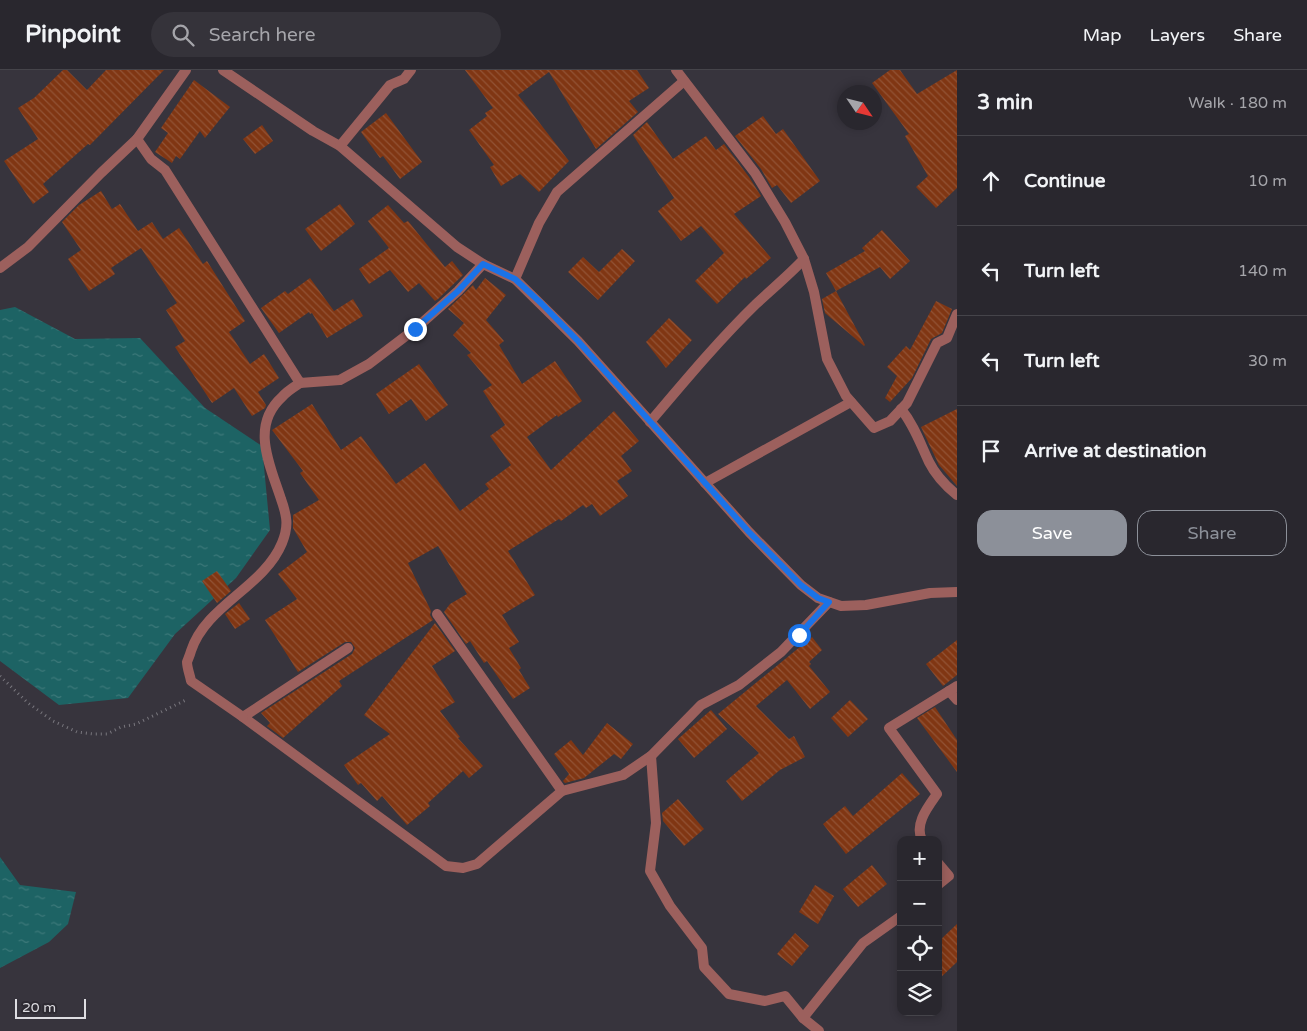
<!DOCTYPE html>
<meta charset="utf-8">
<style>
:root{--surface:#29272e;--page:#35333a;--text:#f1f3f6;--muted:#a5a5aa;--line:#45444a;--accent:#8c9099}
body{margin:0;font-family:"Varela Round",sans-serif;background:var(--page);color:var(--text)}
.controls{position:absolute;right:15px;bottom:15px;display:grid;overflow:hidden;border-radius:10px;box-shadow:0 2px 8px #0003}
.controls button{width:45px;height:45px;display:grid;place-items:center;padding:0;border:0;border-bottom:1px solid var(--line);background:var(--surface);color:var(--text);font:25px sans-serif}
.compass{position:absolute;left:837px;top:15px;width:45px;height:45px;border-radius:50%;background:var(--surface);box-shadow:0 2px 8px #0003;rotate:125deg}
.scale{position:absolute;left:15px;bottom:12px;width:71px;box-sizing:border-box;padding-left:5px;border:2px solid #dedde2;border-top:0;font-size:14px;line-height:18px;white-space:nowrap;color:#dedde2;-webkit-text-stroke:4px #2d2a32;paint-order:stroke}
.stop{position:absolute;width:15px;height:15px;margin:-11px;border:4px solid #1a73e8;border-radius:50%;background:#fff}
.stop.end{background:#1a73e8;border-color:#fff;box-shadow:0 1px 5px #0008}
.list{margin:0;padding:0;list-style:none}
h2{display:flex;justify-content:space-between;align-items:center;height:65px;margin:0;padding:0 20px;font-size:21px}
h2 small{font-size:16px;font-weight:400;color:var(--muted)}
.list li{display:grid;grid-template-columns:32px 1fr auto;gap:15px;align-items:center;box-sizing:border-box;height:90px;padding:0 20px;border-top:1px solid var(--line)}
.list b{display:block;font-size:19px;white-space:nowrap}
.list em{font-size:16px;font-style:normal;color:var(--muted)}
.actions{display:flex;gap:10px;padding:15px 20px}
.actions a{flex:1;padding:11px 0;border:1px solid var(--accent);border-radius:15px;text-align:center;font-size:18px;color:var(--accent)}
.actions .main{background:var(--accent);color:#fff}
.icon{flex:none;width:28px;height:28px;fill:none;stroke:currentColor;stroke-width:2;stroke-linecap:round;stroke-linejoin:round}
.map{position:relative;flex:none;width:957px;height:961px;overflow:hidden}
header{display:flex;align-items:center;gap:30px;box-sizing:border-box;height:70px;padding:0 25px;background:var(--surface);border-bottom:1px solid var(--line)}
header strong{font-size:24px}
nav{display:flex;gap:28px;margin-inline-start:auto;font-size:18px}
.search{width:350px;height:45px;background:var(--page);display:flex;align-items:center;gap:12px;box-sizing:border-box;padding:0 18px;border-radius:28px;color:var(--muted);font-size:19px}
main{display:flex}
aside{flex:1;background:var(--surface)}
.map>svg:first-child{display:block}
.water{fill:url(#water-ripples)}
.building{fill:url(#building-back-hatch)}
.lines{fill:none;stroke-linecap:round;stroke-linejoin:round}
.path{stroke:#79777e;stroke-width:3;stroke-dasharray:1 4;stroke-linecap:butt}
.service{stroke:#9c605d;stroke-width:10}
.minor{stroke:#9c605d;stroke-width:10}
.route{stroke:#1a73e8;stroke-width:6}
</style>
<header>
<strong>Pinpoint</strong>
<div class="search"><svg class="icon" aria-label="search" viewBox="0 0 24 24"><circle cx="10" cy="10" r="6"/><path d="M15 15l6 6"/></svg>Search here</div>
<nav><a>Map</a><a>Layers</a><a>Share</a></nav>
</header>
<main>
<div class="map">
<svg width="957" height="961" viewBox="0 0 957 961">
<defs>
<pattern id="water-ripples" width="26" height="14" patternUnits="userSpaceOnUse" patternTransform="scale(1.25)"><rect width="26" height="14" fill="#1d6364"/><path d="M2 4q2-2 4 0t4 0M15 11q2-2 4 0t4 0" fill="none" stroke="#3d797a"/></pattern>
<pattern id="building-back-hatch" width="6" height="6" patternUnits="userSpaceOnUse" patternTransform="scale(1.25)"><rect width="6" height="6" fill="#803613"/><path d="M-1 5l2 2M0 0l6 6M5-1l2 2" fill="none" stroke="#925335"/></pattern>
</defs>
<rect width="100%" height="100%" fill="#37343d"/>
<g class="water">
<path d="M15 237 75 269 140 268 205 338 262 376 270 460 236 508 175 564 128 628 59 635 0 591V240Z"/>
<path d="M0 787 20 815 76 822 68 854 49 872 0 898Z"/>
</g>
<g class="building">
<path d="M63 0H67L87 20 106 0H164L90 75 88 74 43 114 49 122 33 134 4 91 38 69 18 38 34 28Z"/>
<path d="M465 0H637L649 18 629 31 638 42 596 79 549 2 518 25 569 91 539 122 520 104 501 116 490 97 494 95 469 60 487 46 485 43 493 38Z"/>
<path d="M890 0H900L917 24 957 0V118L936 138 916 117 928 106 905 66 909 64 872 13Z"/>
<path d="M194 10 230 37 205 68 200 61 180 89 176 86 172 93 155 82 168 63 161 58Z"/>
<path d="M386 43 422 92 400 109 383 86 380 88 361 62Z"/>
<path d="M763 46 776 64 783 59 820 111 791 133 777 115 772 118 761 99 735 66Z"/>
<path d="M647 52 673 89 706 66 716 80 724 74 749 107 761 126 734 144 771 188 746 209 745 207 717 234 695 211 724 183 701 156 681 171 658 141 674 128 633 65Z"/>
<path d="M262 55 273 71 255 84 243 69Z"/>
<path d="M101 121 112 139 120 134 138 161 152 152 163 169 179 158 203 194 207 191 245 251 229 262 250 294 264 284 279 308 258 322 266 335 265 338 252 346 234 318 212 333 175 277 185 271 166 240 177 233 141 178 111 198 115 204 89 221 68 189 81 180 62 152 79 135Z"/>
<path d="M340 134 355 154 321 181 305 159Z"/>
<path d="M388 135 404 153 408 151 445 197 452 191 463 205 438 229 435 231 419 213 408 222 390 200 369 214 359 199 389 178 368 151Z"/>
<path d="M882 160 910 191 890 209 880 197 836 221 826 203 865 181 862 178Z"/>
<path d="M622 179 635 191 598 230 568 202 583 187 599 202Z"/>
<path d="M310 208 334 241 353 229 363 246 327 268 312 243 310 244 309 242 279 263 261 238 285 221 288 224Z"/>
<path d="M485 208 506 225 486 250 504 271 499 275 522 314 555 291 582 331 558 347 557 345 527 367 551 400 614 341 639 371 621 386 632 401 617 411 628 426 600 446 592 434 586 438 583 435 561 451 559 449 508 481 535 525 502 545 519 572 509 578 521 598 519 600 530 618 513 629 487 591 484 593 470 571 466 574 444 542 450 534 467 524 438 476 408 493 431 541 430 545 433 550 339 611 342 616 283 668 267 656 270 653 261 643 352 584 355 578 351 572H345L298 602 265 550 297 529 278 504 307 482 293 458V445L319 430 300 403 303 401 272 360 312 334 341 380 361 366 396 414 425 393 460 441 489 419 485 414 511 395 490 366 505 355 483 321 492 315 467 285 471 283 453 265 464 253 448 239 473 215 476 220Z"/>
<path d="M836 221 865 275 864 276 825 243 822 229Z"/>
<path d="M936 231 952 239 942 263 931 269 912 308 890 332 885 328 897 306 887 297 906 276 910 280Z"/>
<path d="M669 248 692 270 666 298 646 272Z"/>
<path d="M419 294 448 335 426 351 411 329 389 344 376 324Z"/>
<path d="M957 339V416L939 395 921 357Z"/>
<path d="M217 501 231 521 217 533 202 511Z"/>
<path d="M239 533 250 549 235 559 225 544Z"/>
<path d="M435 553 455 581 432 596 455 632 440 641 460 667 458 668 483 696 469 708 463 701 428 733 430 736 407 755 382 726 377 731 361 713 358 715 344 695 390 664 364 645Z"/>
<path d="M812 567 822 580 809 592 811 594 809 596 830 622 810 639 787 610 756 636 789 669 794 666 805 687 780 700 742 731 726 711 759 683 718 644Z"/>
<path d="M957 570V605L943 616 926 594Z"/>
<path d="M850 630 868 649 848 667 831 648Z"/>
<path d="M935 637 957 670V702L917 648Z"/>
<path d="M711 640 727 659 694 688 678 669Z"/>
<path d="M607 653 633 674 621 689 614 684 584 708 565 713 563 711 569 704 554 684 571 670 583 685Z"/>
<path d="M902 703 920 724 846 784 823 754 845 736 853 746Z"/>
<path d="M678 729 704 759 684 776 663 751 662 743Z"/>
<path d="M872 795 887 814 858 837 843 819Z"/>
<path d="M815 815 834 826 818 854 799 842Z"/>
<path d="M957 854V892L938 910V872Z"/>
<path d="M795 863 809 876 792 896 777 884Z"/>
</g>
<g class="lines">
<path class="path" d="M0 606 28 633 53 651 77 662 93 664H107L121 657 136 654 188 629"/>
<g class="service">
<path d="M0 198 28 177 101 103 137 69"/>
<path d="M515 209 539 153 557 122 684 11"/>
<path d="M901 339C914 355 920 373 929 392 935 404 947 417 957 425"/>
<path d="M650 352C684 312 718 271 756 234 772 219 789 205 804 189"/>
<path d="M705 413 851 332"/>
<path d="M437 544 562 721 623 705 651 686 701 635 739 615 781 582 829 532"/>
<path d="M348 578 243 647 446 796 463 798 477 794 562 721"/>
<path d="M949 621 957 630"/>
<path d="M243 647 191 611C190 605 187 598 187 592 188 589 190 585 191 581 206 535 264 517 282 473 289 456 287 446 281 429 270 395 250 356 282 327 287 321 294 317 300 313"/>
<path d="M651 686 656 753 650 801 670 836 702 878 704 897 729 924 765 931 785 926 803 948"/>
<path d="M922 770C914 754 928 737 937 724L889 658 957 616"/>
<path d="M938 793 949 806 938 815"/>
<path d="M819 961 803 948 863 873 901 846"/>
</g>
<g class="minor">
<path d="M186 0 137 69 151 89 165 100 300 313 340 310 369 294 415 259 458 221 483 194"/>
<path d="M223 0 313 61 340 76 457 177 483 194 515 209 578 271 749 462 801 515 818 528 841 536 866 535 930 523 957 522"/>
<path d="M676 0 755 103 785 152 804 189 814 222 827 289 846 326 874 358 890 351 907 333 937 273 947 268 957 244"/>
<path d="M340 76 390 15 404 9 411 0"/>
</g>
</g>
<g class="lines">
<path class="route" d="M415 259 458 221 483 194 515 209 542 234 578 271 749 462 801 515 818 528 829 532 799 565"/>
</g>
</svg>
<div class="controls">
<button>+</button>
<button>−</button>
<button><svg class="icon" aria-label="locate" viewBox="0 0 24 24"><circle cx="12" cy="12" r="6"/><path d="M12 2v4M12 18v4M2 12h4M18 12h4"/></svg></button>
<button><svg class="icon" aria-label="layers" viewBox="0 0 24 24"><path d="M12 4l9 5-9 5-9-5zM3 14l9 5 9-5"/></svg></button>
</div>
<svg class="compass" viewBox="-18 -18 36 36"><path d="M0-13l5 13h-10z" fill="#e53935"/><path d="M0 13l5-13h-10z" fill="#a5a5aa"/></svg>
<div class="scale">20 m</div>
<div class="stop" style="left:799px;top:565px"></div>
<div class="stop end" style="left:415px;top:259px"></div>
</div>
<aside>
<h2>3 min<small>Walk · 180 m</small></h2>
<ul class="list">
<li><svg class="icon" aria-label="ahead" viewBox="0 0 24 24"><path d="M12 20V5M6 11l6-6 6 6"/></svg><div><b>Continue</b></div><em>10 m</em></li>
<li><svg class="icon" aria-label="left" viewBox="0 0 24 24"><path d="M17 20v-9H6M10 6l-5 5 5 5"/></svg><div><b>Turn left</b></div><em>140 m</em></li>
<li><svg class="icon" aria-label="left" viewBox="0 0 24 24"><path d="M17 20v-9H6M10 6l-5 5 5 5"/></svg><div><b>Turn left</b></div><em>30 m</em></li>
<li><svg class="icon" aria-label="arrive" viewBox="0 0 24 24"><path d="M6 21V4h12l-3 4 3 4H6"/></svg><div><b>Arrive at destination</b></div></li>
</ul>
<div class="actions"><a class="main">Save</a><a>Share</a></div>
</aside>
</main>
